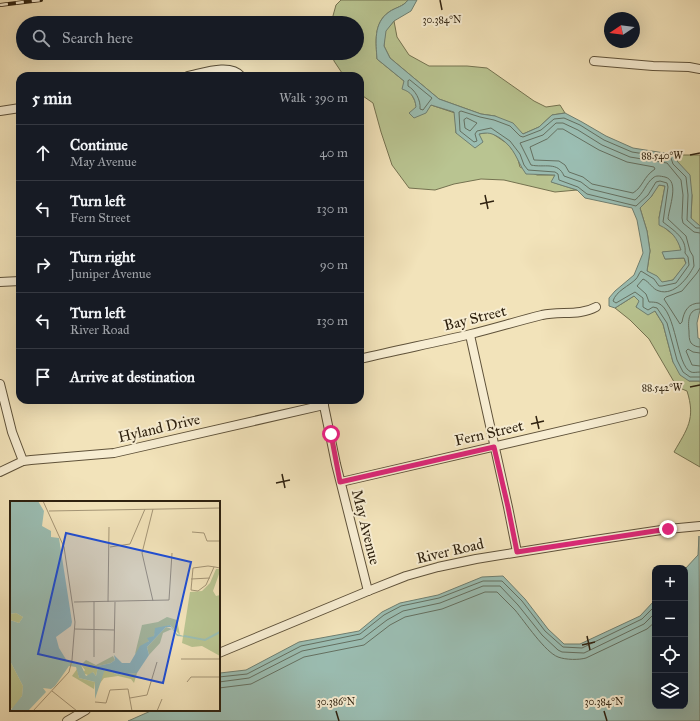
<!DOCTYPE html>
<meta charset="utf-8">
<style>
:root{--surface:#171b24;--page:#20242c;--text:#f1f3f6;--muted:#9ea1a6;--line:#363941}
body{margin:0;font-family:"IM FELL Great Primer",serif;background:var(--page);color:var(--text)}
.controls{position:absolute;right:12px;bottom:12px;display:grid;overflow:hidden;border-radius:8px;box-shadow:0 4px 16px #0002}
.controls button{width:36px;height:36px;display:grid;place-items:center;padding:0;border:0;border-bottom:1px solid var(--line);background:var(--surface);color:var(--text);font:20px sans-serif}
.compass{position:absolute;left:604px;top:12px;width:36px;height:36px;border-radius:50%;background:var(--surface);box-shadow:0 4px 16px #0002;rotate:257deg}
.stop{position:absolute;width:12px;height:12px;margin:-9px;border:3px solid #db2777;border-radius:50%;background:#fff}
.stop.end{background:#db2777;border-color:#fff;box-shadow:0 1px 4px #0008}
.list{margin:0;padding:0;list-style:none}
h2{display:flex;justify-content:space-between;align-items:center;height:52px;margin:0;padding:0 16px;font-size:17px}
h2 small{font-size:13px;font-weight:400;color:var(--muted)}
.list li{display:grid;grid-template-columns:26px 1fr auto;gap:12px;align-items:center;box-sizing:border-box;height:56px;padding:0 16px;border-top:1px solid var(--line)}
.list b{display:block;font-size:15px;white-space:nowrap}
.list p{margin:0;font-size:13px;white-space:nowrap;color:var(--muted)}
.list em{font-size:13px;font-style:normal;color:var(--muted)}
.icon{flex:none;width:22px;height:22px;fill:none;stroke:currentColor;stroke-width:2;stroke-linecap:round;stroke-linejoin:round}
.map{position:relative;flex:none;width:700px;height:721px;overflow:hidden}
.search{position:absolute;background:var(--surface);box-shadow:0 4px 16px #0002;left:16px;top:16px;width:348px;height:44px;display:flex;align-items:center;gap:10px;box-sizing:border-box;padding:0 14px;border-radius:22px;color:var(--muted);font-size:15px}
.panel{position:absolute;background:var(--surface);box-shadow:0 4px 16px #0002;left:16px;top:72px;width:348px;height:332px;border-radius:12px}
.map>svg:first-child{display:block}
.green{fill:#b9c491;stroke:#747250}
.water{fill:#9bbeb3;stroke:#6f7f71;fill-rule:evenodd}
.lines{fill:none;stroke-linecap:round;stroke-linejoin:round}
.shore{stroke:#647061;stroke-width:1}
.minor-casing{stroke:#5f523a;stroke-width:10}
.minor{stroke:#f7edd2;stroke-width:8}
.rail-casing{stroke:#2e210f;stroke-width:4}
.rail{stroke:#f7edd2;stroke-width:2.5;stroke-dasharray:8;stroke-linecap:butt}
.route{stroke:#db2777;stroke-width:5}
.ticks{fill:none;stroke:#2e210f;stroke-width:1.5}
.labels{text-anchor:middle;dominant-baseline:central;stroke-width:4;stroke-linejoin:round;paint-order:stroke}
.street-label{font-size:15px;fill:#2e210f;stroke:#f7edd2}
.inset-river{fill:none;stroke:#9bbeb3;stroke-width:2}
.inset-road{fill:none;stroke:#a49576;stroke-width:1}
.view{fill:#1d4ed8;fill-opacity:0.15;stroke:#1d4ed8;stroke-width:2}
.inset-edge{fill:none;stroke:#2e210f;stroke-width:2}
.ticks-label{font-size:10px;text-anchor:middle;fill:#2e210f;stroke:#f7edd2;stroke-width:4;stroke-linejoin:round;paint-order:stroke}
</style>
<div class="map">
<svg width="700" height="721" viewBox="0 0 700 721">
<rect width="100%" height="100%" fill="#f2e3ba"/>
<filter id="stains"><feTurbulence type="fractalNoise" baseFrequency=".005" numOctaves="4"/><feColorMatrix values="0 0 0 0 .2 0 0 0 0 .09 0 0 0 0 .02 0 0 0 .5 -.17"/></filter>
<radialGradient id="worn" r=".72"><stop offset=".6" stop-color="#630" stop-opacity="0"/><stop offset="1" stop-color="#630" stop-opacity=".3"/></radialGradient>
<g class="green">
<path d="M341 0H408C403 7 396 7 389 12 373 23 376 43 377 59L404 81 415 101 416 106 431 105 455 113 456 133 479 134 490 132 508 144 517 156 520 167 537 175H555L552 182 577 190 555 192 504 180 481 179 454 184 435 190 409 188 392 165 381 132 373 103 360 94V76H344L334 61 332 53H357V23H331L336 5Z"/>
<path d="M394 21 397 37 409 55 429 66H467L487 68 534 101 546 107 560 105 565 113 552 115 539 127 523 134 495 116 481 114 439 99 390 58 384 46 385 31Z"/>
<path d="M677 155H700V226L691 219 692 195 676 161Z"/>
<path d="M658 185 665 186 659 218 665 228 678 239 681 251 663 252 665 259 684 258 686 264 673 280 661 283 647 271 650 251 647 231 640 208 651 197Z"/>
<path d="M634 296 640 301 636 307 655 311 663 324 673 362 689 381H700V467L674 452C687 429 696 419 687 391L677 387 649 339 630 320 615 308Z"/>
</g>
<g class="water">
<path d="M408 0H417L411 11 394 21 386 31 384 46 390 58 439 99 481 114 495 116 513 123 523 134 539 127 552 115 565 113 582 122 606 136 633 148 677 155V161L690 175 692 195 691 218 700 226V310L697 323 698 338 700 339V381H689L680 375 673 362 663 324 655 311 648 315 636 307 639 301 634 296 615 308 609 306V298L615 291 634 275 643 253 637 220 632 208 585 198 577 190 551 182 555 175 526 174C516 160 516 149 500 138 492 133 488 132 479 134L483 142 475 148 456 133 454 112 431 105 426 113 414 118 409 113 416 107C415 97 411 92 402 89L404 81 377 59C376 43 373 23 389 12 396 7 403 7 408 0ZM659 185 665 186 659 218V225C672 231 677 238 681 250L662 252 665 259 684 258 686 263 673 280 662 282 657 276 647 271 650 251 647 231 640 208 651 197Z"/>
<path d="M699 536 700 721H128L153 710H219V674L220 673 246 670 299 642 359 631 382 612 400 603 438 595 482 577 503 576 525 599 548 629 564 644H580L640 616 655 600V706H685V569L698 555Z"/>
</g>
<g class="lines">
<g class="shore">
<path d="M410 80 432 98 423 110 420 109C421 100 415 90 408 86V81Z"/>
<path d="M467 118 477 123 470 131 465 128 464 120Z"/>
<path d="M558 129H563L599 150 627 162 654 167 655 169C643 177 643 187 633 193L592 184 583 177 569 172 565 165 559 161 534 160 530 147 547 139Z"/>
<path d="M700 228H696L687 220 688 195 686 177 673 164 671 158 632 152 604 140 580 125 564 118 554 119 541 130 523 137 520 136 510 126 494 120 480 117 461 111 459 112 460 131 474 142 477 141 475 134 477 131 491 128 510 141 520 154 524 165 528 170 555 172 558 174 559 180 578 187 587 194 636 206 648 195 656 182 660 181 667 183 668 187 663 222C673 230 687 238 685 253L688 257 689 265 676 283 662 286H659L654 279 641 271C639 273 638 277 636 279 629 286 616 291 613 301L616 303 635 292 643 298V307L648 310 653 307 657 308 667 323 677 360 683 372 690 377H700"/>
<path d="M700 233 694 232 683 223 682 218 683 195 681 180 667 163 630 157 602 145 578 130 563 123H556L543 135 520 143 531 165C544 168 558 161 564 176L581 182 590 189 635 200C644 193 646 183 653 178 656 175 660 176 665 177 680 181 669 207 668 219L686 236 690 251 693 256 694 266C688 278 674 296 659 291 652 289 650 282 643 279L637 286 646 294 649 302C652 302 655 302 658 303 677 311 676 366 691 372 693 373 697 372 700 372"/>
<path d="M700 268 697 273 682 291 666 297 664 299 680 324 682 322C684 311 688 303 700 303"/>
<path d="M700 309C688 309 688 321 689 331 689 335 689 340 691 343 694 346 697 347 700 347"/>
<path d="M700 353 693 352 688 349 686 351 692 365 700 366"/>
<path d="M219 677 247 674 301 646 360 634 384 615 401 606 439 598 483 581H502L522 601 545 631 563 647 582 648 642 619 655 606"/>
<path d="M219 682 249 678 302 651 362 639 387 620 403 611 440 603 483 586H500L518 605 542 635 558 650 562 652 584 653 644 624 655 613"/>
<path d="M219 688 251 684 304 657 364 645 390 625 405 617 442 609 485 592H497C503 598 509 604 515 610 525 622 545 652 558 657 566 660 579 660 586 658L647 629 655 622"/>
</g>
<g class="minor-casing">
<g id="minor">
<path d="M594 61 653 66 689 67 700 69"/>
<path d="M188 76C203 73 230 63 241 76"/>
<path d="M0 111 20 108"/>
<path d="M0 282 20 281"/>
<path d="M470 335 508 507 517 552"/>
<path d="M360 359C397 350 434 343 471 334 495 328 518 321 542 315 560 311 580 316 596 307"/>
<path d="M0 384 12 432 23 461"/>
<path d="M323 401 336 464 368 591"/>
<path d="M0 472 23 461 31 460 114 453 324 405"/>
<path d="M341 482 643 412"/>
<path d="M219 653 368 591 406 576 438 567 476 559 588 541 668 529 700 526"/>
<path d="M67 721 86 710"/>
</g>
</g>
<use href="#minor" class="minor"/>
<g class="rail-casing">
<path id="rail" d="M0 5 41 0"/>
</g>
<use href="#rail" class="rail"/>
</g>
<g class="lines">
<path class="route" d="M331 434 340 482 494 447 508 507 517 552 668 529"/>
</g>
<path class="ticks" d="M440 0 442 10M690 155 700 153M485 195 488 209M480 204 494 201M690 387 700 385M536 416 539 429M531 424 544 421M282 474 285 488M276 483 290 480M587 636 590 650M582 645 595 642M336 711 339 721M604 711 607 721"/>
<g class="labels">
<g class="street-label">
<text transform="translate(475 318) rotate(-14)">Bay Street</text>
<text transform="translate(159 428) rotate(-13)">Hyland Drive</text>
<text transform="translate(489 433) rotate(-13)">Fern Street</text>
<text transform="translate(366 527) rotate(76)">May Avenue</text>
<text transform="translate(450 551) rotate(-13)">River Road</text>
</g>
</g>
<g transform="translate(10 501)">
<rect width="210" height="210" fill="#f2e3ba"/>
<path d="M206 68H209V73L203 90 206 95 210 94V155L192 145 182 146 172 142 180 91 192 90 200 82ZM6 112 13 116 9 122 0 119V113ZM157 116 167 119 170 134 160 124 146 129 144 135 125 153 132 124 148 121ZM156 126 162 128 153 132 150 142 139 154 137 146ZM103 155 105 159 101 162 88 165 86 175 83 171 80 175 73 172 75 169 71 164 76 159 86 164ZM0 160 13 185 12 195 5 206 0 208ZM67 168 69 177 85 181 84 188 62 175ZM95 168 108 174 127 172 124 182 121 178 108 175 94 177 87 186Z" fill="#b9c491"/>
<path d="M0 0H28L34 10 32 25 41 30V36L49 37 62 121 61 125 46 136 49 147 57 160 71 164 76 175 83 171 86 175 88 165 101 162 105 159 104 154 112 162H120L130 145 139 140 137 137 144 135 145 127 160 124 167 133 177 136 167 135 161 126H156L137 146 139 154 127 172 108 174 95 168 85 198V181L69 177 66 166 59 165 45 185 41 188 33 187 36 191 18 210H0L12 195 13 185 0 160V119L9 122 13 116 6 112 0 113Z" fill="#9bbeb3"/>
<path class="inset-river" d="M174 135 195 139 210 131"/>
<path class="inset-road" d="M39 10 210 7M182 31 194 32 197 40H210M100 46 120 43 135 8M204 66 196 84 188 90 181 89 183 67 198 65 205 66 210 67M181 78 200 77M143 100 132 52 143 8M64 101 159 99 162 52M98 101 99 26M65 128 104 129M104 152 105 101M84 156V100M171 158H210M177 181 181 176H210M42 190 67 210M120 197 137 194 147 161M85 201 96 202 100 189 118 188 122 210M23 210 59 171 62 159 65 121 54 46 33 0M147 210 152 198"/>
<path class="view" d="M56 32 181 61 153 182 28 153Z"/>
<rect width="210" height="210" class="inset-edge"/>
</g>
<g class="ticks-label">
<text x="442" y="23">30.384°N</text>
<text x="662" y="159">88.540°W</text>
<text x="662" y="391">88.542°W</text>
<text x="336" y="705">30.386°N</text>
<text x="604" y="705">30.384°N</text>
</g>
<rect width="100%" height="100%" filter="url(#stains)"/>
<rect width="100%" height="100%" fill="url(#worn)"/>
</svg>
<div class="controls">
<button>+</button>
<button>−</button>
<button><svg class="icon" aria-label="locate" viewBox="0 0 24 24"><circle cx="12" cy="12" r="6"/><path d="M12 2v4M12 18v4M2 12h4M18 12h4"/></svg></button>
<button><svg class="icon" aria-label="layers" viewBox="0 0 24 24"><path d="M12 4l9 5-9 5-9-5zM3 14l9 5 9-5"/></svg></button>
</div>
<svg class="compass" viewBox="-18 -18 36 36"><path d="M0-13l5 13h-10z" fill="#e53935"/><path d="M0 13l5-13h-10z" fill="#9ea1a6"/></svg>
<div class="stop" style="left:331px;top:434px"></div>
<div class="stop end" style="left:668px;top:529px"></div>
<div class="search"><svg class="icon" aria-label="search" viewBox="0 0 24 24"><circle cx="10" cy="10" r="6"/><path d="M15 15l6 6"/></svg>Search here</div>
<section class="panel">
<h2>5 min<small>Walk · 390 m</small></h2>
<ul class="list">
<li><svg class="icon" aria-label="ahead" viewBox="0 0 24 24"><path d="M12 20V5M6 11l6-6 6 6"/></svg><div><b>Continue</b><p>May Avenue</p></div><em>40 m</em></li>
<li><svg class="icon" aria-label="left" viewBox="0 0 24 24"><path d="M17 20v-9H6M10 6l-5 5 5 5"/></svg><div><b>Turn left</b><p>Fern Street</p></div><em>130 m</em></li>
<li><svg class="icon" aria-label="right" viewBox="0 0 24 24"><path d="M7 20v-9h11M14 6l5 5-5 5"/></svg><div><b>Turn right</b><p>Juniper Avenue</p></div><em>90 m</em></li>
<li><svg class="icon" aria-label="left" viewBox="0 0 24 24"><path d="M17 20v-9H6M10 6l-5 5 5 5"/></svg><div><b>Turn left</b><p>River Road</p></div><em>130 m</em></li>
<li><svg class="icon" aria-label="arrive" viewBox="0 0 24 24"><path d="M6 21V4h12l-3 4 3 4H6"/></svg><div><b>Arrive at destination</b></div></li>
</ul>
</section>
</div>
